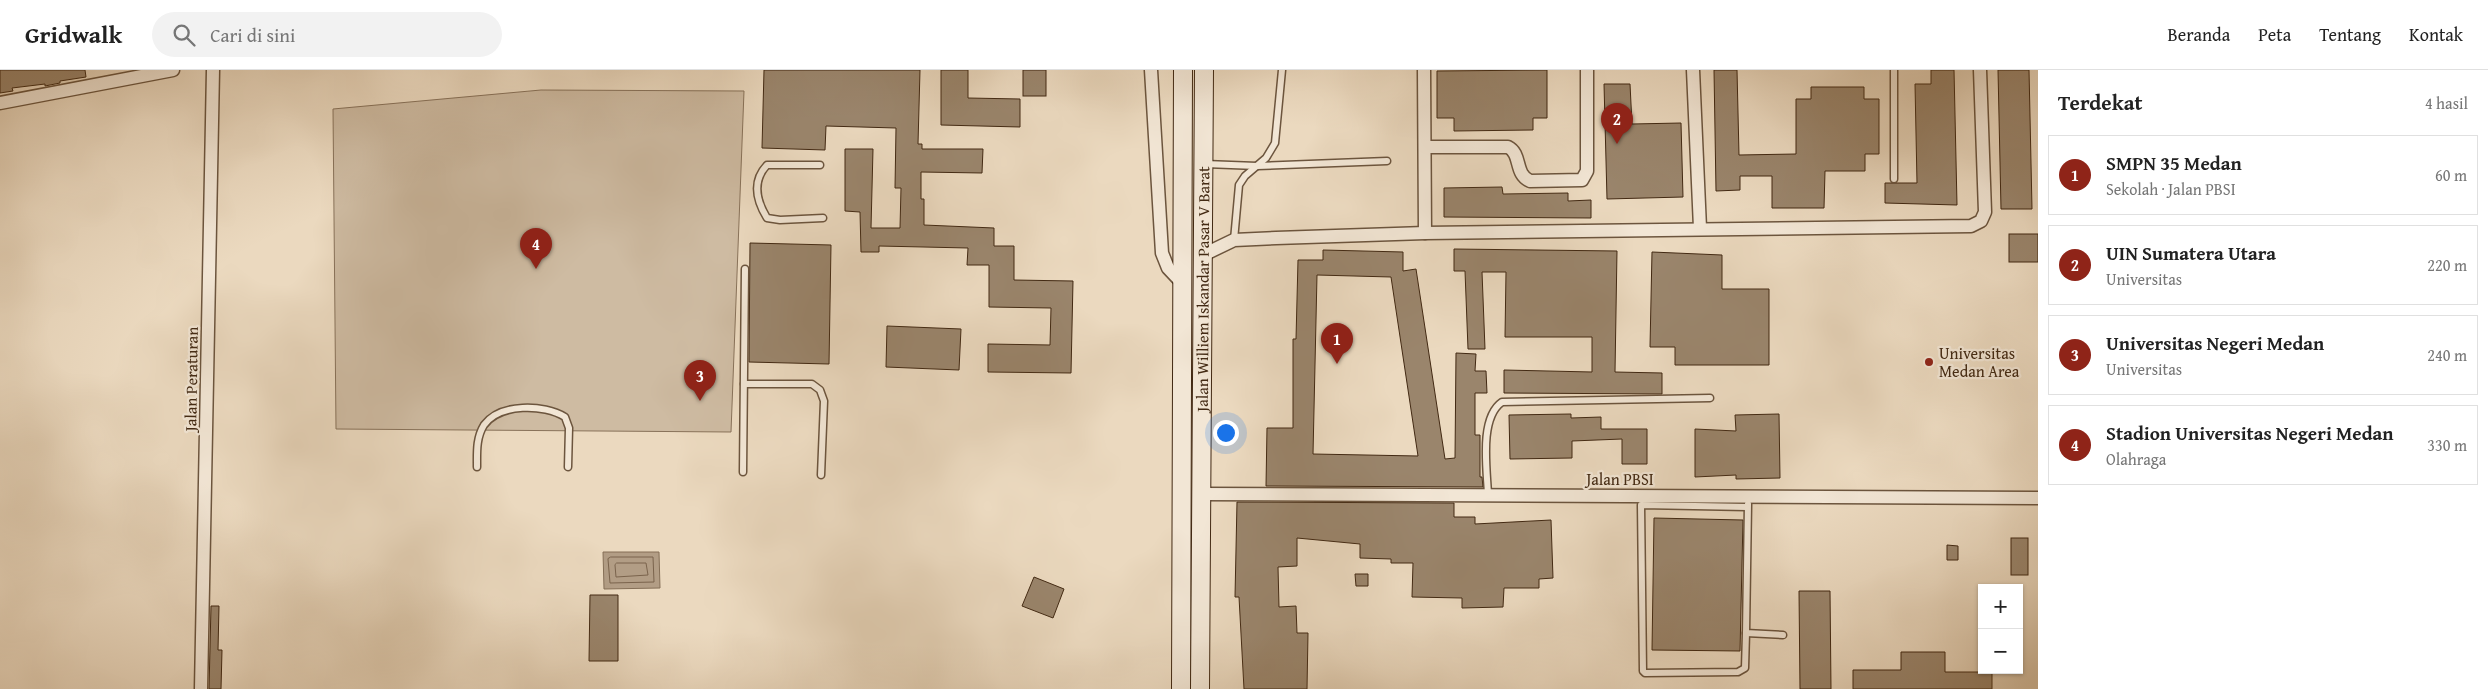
<!DOCTYPE html>
<html lang="id">
<meta charset="utf-8">
<style>
:root{--surface:#fff;--page:#f2f2f2;--text:#222;--muted:#767676;--line:#e0e0e0;--accent:#8f2418}
body{margin:0;font-family:"Gentium Book Plus",serif;background:var(--page);color:var(--text)}
.controls{position:absolute;right:15px;bottom:15px;display:grid;overflow:hidden;border-radius:0px;box-shadow:0 1px 4px #0004}
.controls button{width:45px;height:45px;display:grid;place-items:center;padding:0;border:0;border-bottom:1px solid var(--line);background:var(--surface);color:var(--text);font:25px sans-serif}
.you{position:absolute;left:1225px;top:362px;width:18px;height:18px;margin:-12px;border:4px solid #fff;border-radius:50%;background:#1a73e8;box-shadow:0 0 0 8px #1a73e833}
.badge{display:grid;place-items:center;width:32px;height:32px;border-radius:50%;background:var(--accent);color:#fff;font-size:16px;font-weight:700}
.pin{position:absolute;translate:-50% -41px;filter:drop-shadow(0 1px 2px #0008)}
.pin::after{content:'';position:absolute;top:26px;width:18px;height:15px;background:inherit;clip-path:polygon(0 0,100% 0,50% 100%)}
.list{margin:0;padding:0;list-style:none}
h2{display:flex;justify-content:space-between;align-items:center;height:65px;margin:0;padding:0 20px;font-size:21px}
h2 small{font-size:16px;font-weight:400;color:var(--muted)}
.list li{display:grid;grid-template-columns:32px 1fr auto;gap:15px;align-items:center;box-sizing:border-box;height:80px;margin:0 10px 10px;padding:0 10px;border:1px solid var(--line);border-radius:0px}
.list b{display:block;font-size:19px;white-space:nowrap}
.list p{margin:0;font-size:16px;white-space:nowrap;color:var(--muted)}
.list em{font-size:16px;font-style:normal;color:var(--muted)}
.icon{flex:none;width:28px;height:28px;fill:none;stroke:currentColor;stroke-width:2;stroke-linecap:round;stroke-linejoin:round}
.map{position:relative;flex:none;width:2038px;height:619px;overflow:hidden}
header{display:flex;align-items:center;gap:30px;box-sizing:border-box;height:70px;padding:0 25px;background:var(--surface);border-bottom:1px solid var(--line)}
header strong{font-size:24px}
nav{display:flex;gap:28px;margin-inline-start:auto;font-size:18px}
.search{width:350px;height:45px;background:var(--page);display:flex;align-items:center;gap:12px;box-sizing:border-box;padding:0 18px;border-radius:28px;color:var(--muted);font-size:19px}
main{display:flex}
aside{flex:1;background:var(--surface)}
.map>svg:first-child{display:block}
.green{fill:#cebba2;stroke:#88725a}
.water{fill:#b29d85;stroke:#856f57}
.lines{fill:none;stroke-linecap:round;stroke-linejoin:round}
.shore{stroke:#7a634c;stroke-width:1}
.building{fill:#9a856c;stroke:#422913;fill-rule:evenodd}
.lane-casing{stroke:#6c553e;stroke-width:9}
.street-casing{stroke:#6c553e;stroke-width:15}
.secondary-casing{stroke:#422913;stroke-width:20}
.lane{stroke:#f2e6d5;stroke-width:6}
.street{stroke:#f2e6d5;stroke-width:12}
.secondary{stroke:#f2e6d5;stroke-width:18}
.poi-dot{fill:#8f2418;stroke:#f2e6d5;stroke-width:2}
.labels{text-anchor:middle;dominant-baseline:central;stroke-width:4.5;stroke-linejoin:round;paint-order:stroke}
.street-label{font-size:16px;fill:#422913;stroke:#f2e6d5}
.poi-label{font-size:16px;fill:#422913;stroke:#f2e6d5;text-anchor:start}
</style>
<header>
<strong>Gridwalk</strong>
<div class="search"><svg class="icon" aria-label="search" viewBox="0 0 24 24"><circle cx="10" cy="10" r="6"/><path d="M15 15l6 6"/></svg>Cari di sini</div>
<nav><a>Beranda</a><a>Peta</a><a>Tentang</a><a>Kontak</a></nav>
</header>
<main>
<div class="map">
<svg width="2038" height="619" viewBox="0 0 2038 619">
<rect width="100%" height="100%" fill="#ebd9bf"/>
<filter id="stains"><feTurbulence type="fractalNoise" baseFrequency=".004" numOctaves="4"/><feColorMatrix values="0 0 0 0 .2 0 0 0 0 .09 0 0 0 0 .02 0 0 0 .5 -.17"/></filter>
<radialGradient id="worn" r=".72"><stop offset=".6" stop-color="#630" stop-opacity="0"/><stop offset="1" stop-color="#630" stop-opacity=".3"/></radialGradient>
<path class="green" d="M541 20 744 21 731 362 336 359 333 39Z"/>
<path class="water" d="M603 482H659L660 518 604 519Z"/>
<g class="lines">
<g class="shore">
<path d="M611 487H653L654 512 610 513 608 489Z"/>
<path d="M617 493H646L648 505 616 507 615 495Z"/>
</g>
</g>
<g class="building">
<path d="M0 0H85L86 7 60 11V13L45 16V14L12 18 13 21 0 23Z"/>
<path d="M764 0H920L918 74H922V79H983L982 103 921 102V129H924V155L994 158V176H1014V210L1073 211 1071 303 988 302V274L1050 275 1051 238 989 237V195H967L968 178 879 176V182H861L860 142 845 141V79H873L871 158H900L901 118H895L896 58 826 56 825 80 762 78Z"/>
<path d="M941 0H968V28L1020 29V57L941 55Z"/>
<rect x="1023" y="0" width="23" height="26"/>
<path d="M1547 0V48H1533V60L1454 61V48H1437V1Z"/>
<path d="M1714 0H1737L1739 85 1796 84V29H1811V17H1864V29H1879V84H1865V101H1825L1824 138H1772V106H1740V120L1716 121Z"/>
<path d="M1931 0H1954L1957 135 1885 133V113H1917L1915 14H1931Z"/>
<path d="M1998 0H2029L2032 139H2001Z"/>
<path d="M1604 14H1630L1632 54 1681 53 1683 127 1607 129Z"/>
<path d="M1502 117 1503 124 1568 123V131L1591 130V148L1444 147V118Z"/>
<rect x="2009" y="164" width="29" height="28"/>
<path d="M750 173 831 175 829 294 749 292Z"/>
<path d="M1454 179 1617 181 1615 302 1662 303V324L1504 323V300L1592 302V267H1505L1506 202H1482L1485 279H1468L1465 201H1454Z"/>
<path d="M1323 180 1403 182V201L1416 199 1445 389 1455 388 1456 283 1476 284 1475 301H1486L1487 323H1475V365H1480V407H1482L1483 417 1266 416 1267 358H1293V269H1296L1298 190H1323ZM1317 205 1391 207 1418 386 1313 384Z"/>
<path d="M1652 182 1722 185V219H1769V295H1675V277H1650Z"/>
<path d="M887 256 961 259 959 300 886 297Z"/>
<path d="M1571 344V348L1601 347V359H1647V394H1622V369L1572 371V388L1510 389 1509 345Z"/>
<path d="M1779 344 1780 408 1736 409V405L1695 407V359L1736 361 1735 345Z"/>
<path d="M1237 432 1454 433V447H1475V454L1551 450 1553 508 1539 509V518H1504L1503 537 1462 538V528L1412 527 1413 493H1391V489L1360 488V474L1297 468V496L1278 497 1279 537 1296 536 1297 563H1308L1307 619H1244L1239 527H1235Z"/>
<path d="M1654 448 1743 450 1740 581 1652 580Z"/>
<rect x="2011" y="468" width="17" height="37"/>
<path d="M1947 475 1958 476V490H1947Z"/>
<path d="M1355 504H1368V516H1356Z"/>
<path d="M1034 507 1064 519 1053 548 1022 536Z"/>
<path d="M1799 521H1830L1831 619H1800Z"/>
<path d="M590 525H618V591H589Z"/>
<path d="M211 536H219L218 580H222L221 619H209Z"/>
<path d="M1901 582H1945V602H1992V619H1853V600H1901Z"/>
</g>
<g class="lines">
<g class="lane-casing">
<g id="lane">
<path d="M1894 0V109"/>
<path d="M1205 94 1257 96 1387 91"/>
<path d="M820 95H767C752 111 756 130 767 148L780 150 823 148"/>
<path d="M1234 170 1239 115 1245 106 1266 88 1275 73 1282 0"/>
<path d="M744 314H812L820 320 824 331 821 405"/>
<path d="M477 397C477 382 476 368 484 355 500 333 544 334 565 347L569 358 568 397"/>
<path d="M743 402 745 199"/>
<path d="M1488 425C1487 399 1479 348 1502 332L1710 328"/>
<path d="M1748 434 1746 563 1783 565"/>
<path d="M1746 563 1745 598 1738 602 1645 603 1643 601 1641 435 1747 437"/>
</g>
</g>
<g class="street-casing">
<g id="street">
<path d="M1151 0 1162 183 1168 198 1184 215"/>
<path d="M1424 0 1425 163"/>
<path d="M1693 0 1700 158"/>
<path d="M0 33 173 0"/>
<path d="M1425 77H1508C1522 84 1514 104 1530 111L1582 110 1587 101V0"/>
<path d="M1203 185 1234 170 1276 168 1425 163 1971 156 1981 151 1985 142 1980 0"/>
<path d="M1201 424 2038 428"/>
<path d="M201 619 213 0"/>
</g>
</g>
<g class="secondary-casing">
<g id="secondary">
<path d="M1181 619 1183 0"/>
<path id="s1" d="M1200 619 1204 0"/>
</g>
</g>
<use href="#lane" class="lane"/>
<use href="#street" class="street"/>
<use href="#secondary" class="secondary"/>
</g>
<circle class="poi-dot" cx="1929" cy="292" r="5"/>
<g class="labels">
<g class="street-label">
<text stroke="none"><textPath href="#s1" startOffset="400">Jalan Williem Iskandar Pasar V Barat</textPath></text>
<text transform="translate(191 309) rotate(-89)">Jalan Peraturan</text>
<text x="1620" y="409">Jalan PBSI</text>
</g>
<g class="poi-label">
<text x="1939" y="283">Universitas<tspan x="1939" dy="18">Medan Area</tspan></text>
</g>
</g>
<rect width="100%" height="100%" filter="url(#stains)"/>
<rect width="100%" height="100%" fill="url(#worn)"/>
</svg>
<div class="controls">
<button>+</button>
<button>−</button>
</div>
<div class="you"></div>
<div class="pin badge" style="left:1337px;top:294px">1</div>
<div class="pin badge" style="left:1617px;top:74px">2</div>
<div class="pin badge" style="left:700px;top:331px">3</div>
<div class="pin badge" style="left:536px;top:199px">4</div>
</div>
<aside>
<h2>Terdekat<small>4 hasil</small></h2>
<ul class="list">
<li><span class="badge">1</span><div><b>SMPN 35 Medan</b><p>Sekolah · Jalan PBSI</p></div><em>60 m</em></li>
<li><span class="badge">2</span><div><b>UIN Sumatera Utara</b><p>Universitas</p></div><em>220 m</em></li>
<li><span class="badge">3</span><div><b>Universitas Negeri Medan</b><p>Universitas</p></div><em>240 m</em></li>
<li><span class="badge">4</span><div><b>Stadion Universitas Negeri Medan</b><p>Olahraga</p></div><em>330 m</em></li>
</ul>
</aside>
</main>
